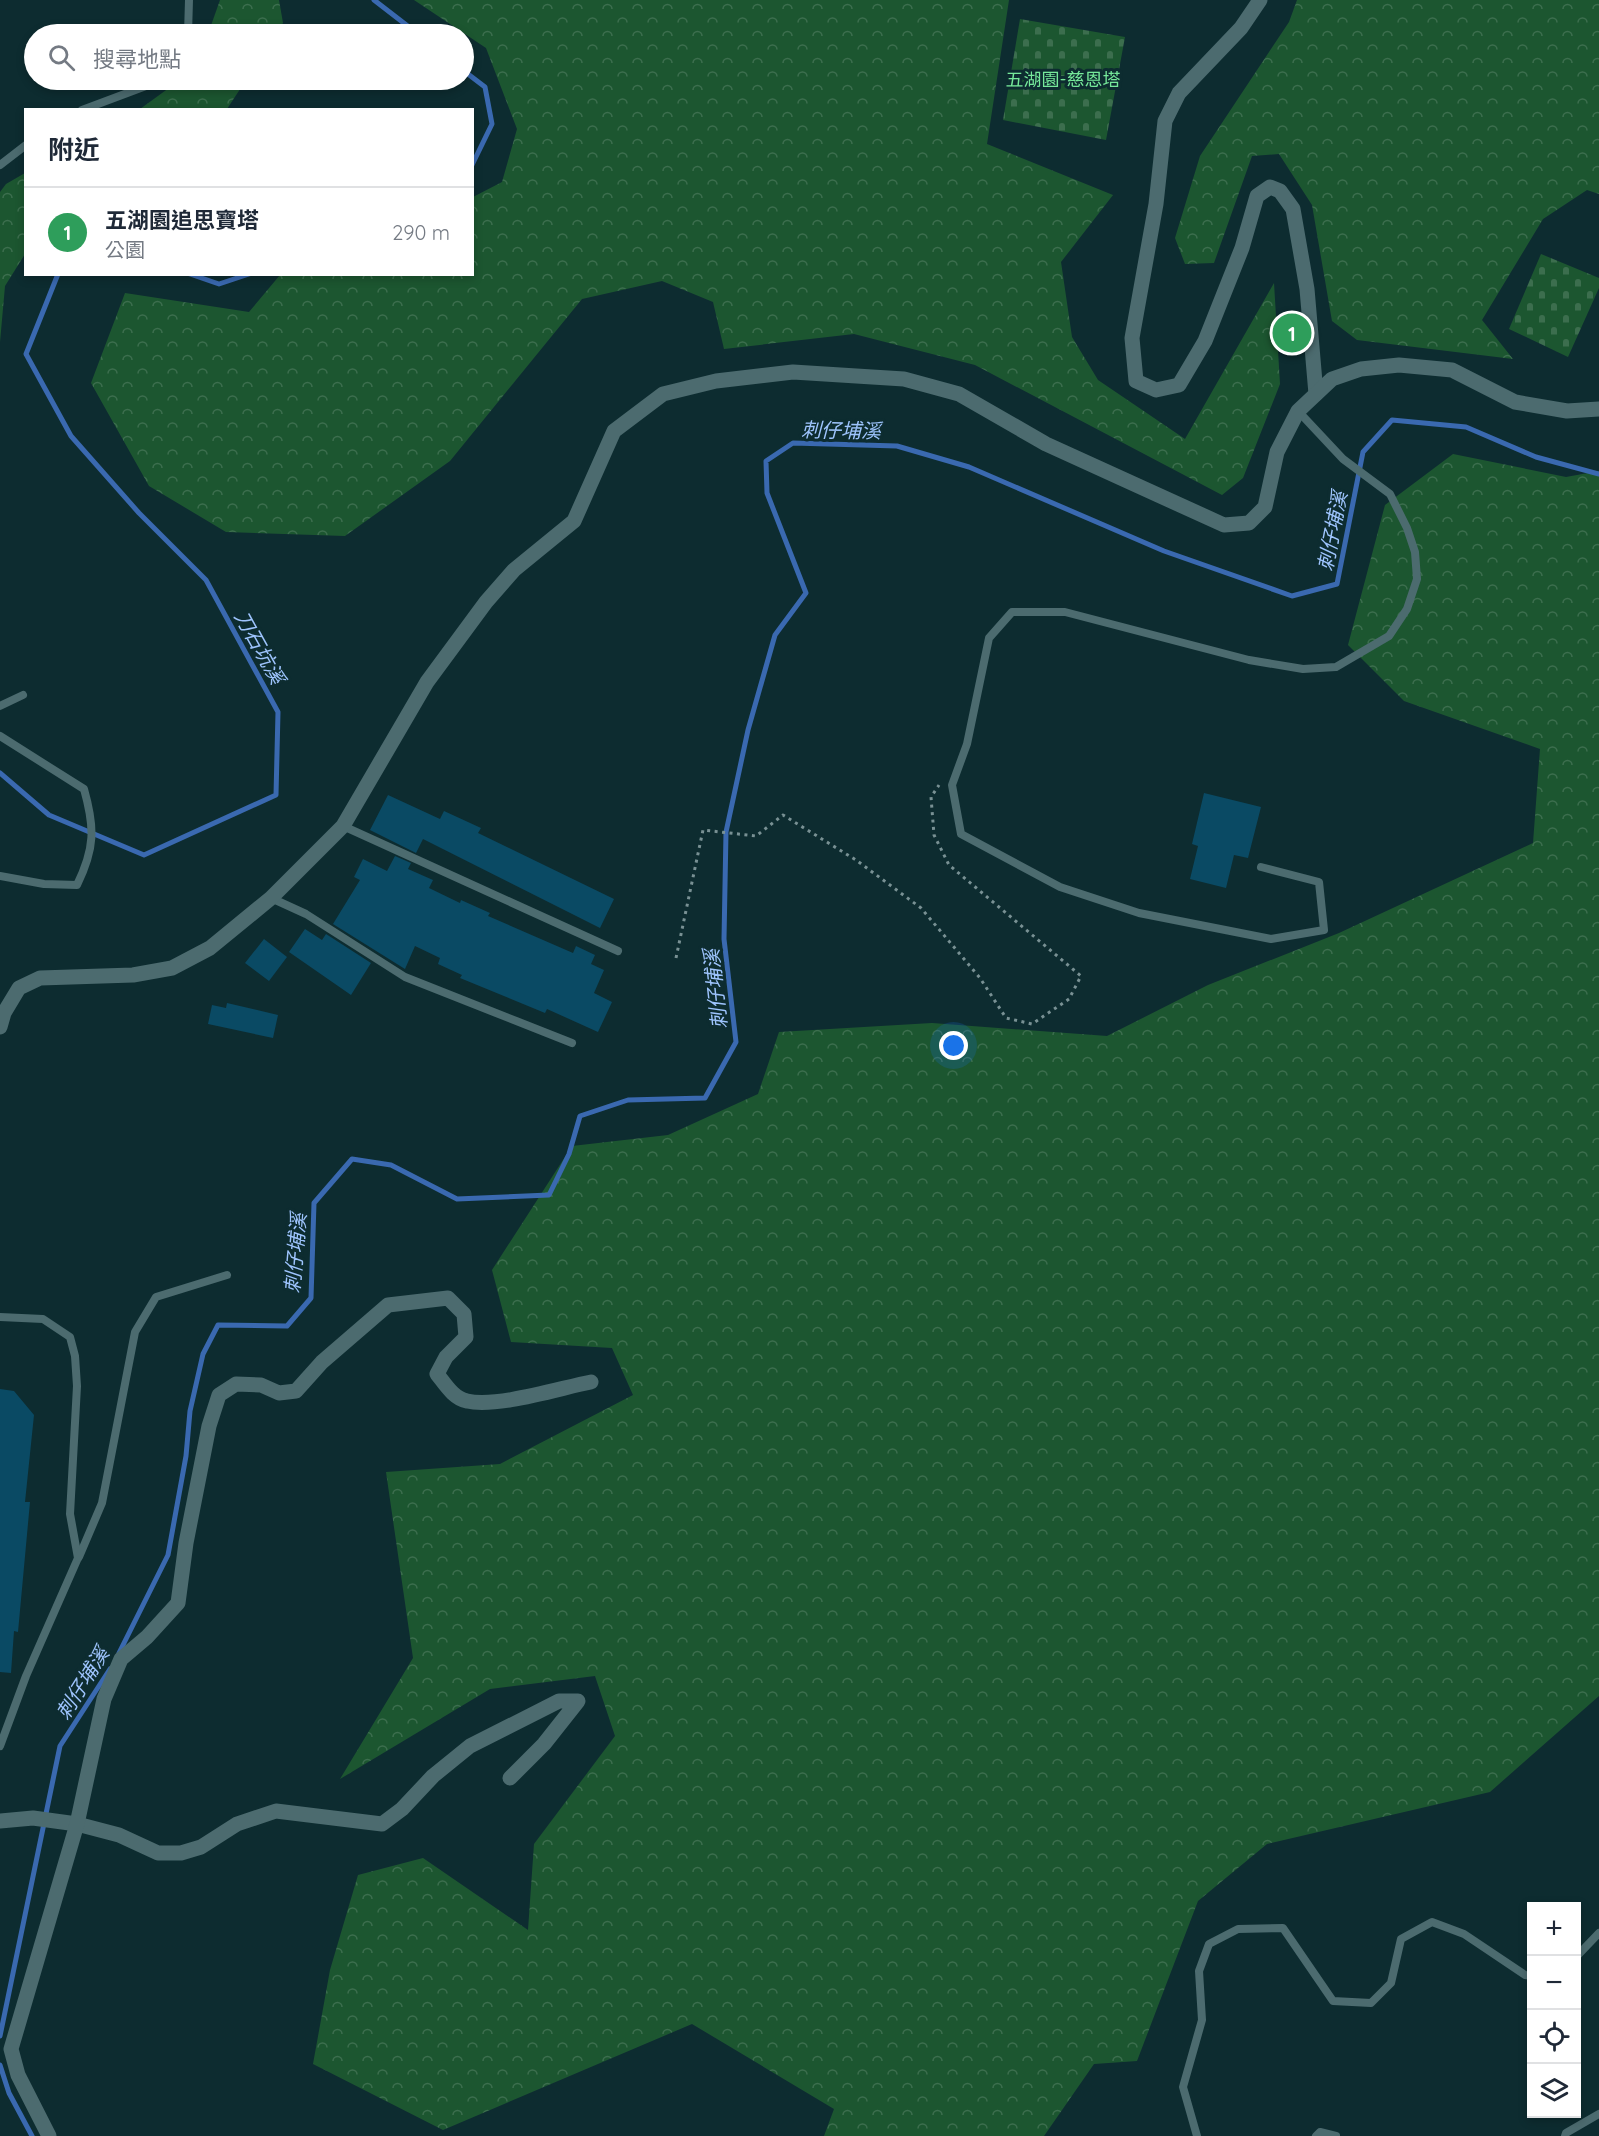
<!DOCTYPE html>
<html lang="zh-TW">
<meta charset="utf-8">
<style>
:root{--surface:#fff;--page:#f2f2f3;--text:#1f2937;--muted:#747a83;--line:#e0e1e3;--accent:#db2777}
body{margin:0;font-family:Quicksand,"Noto Sans TC",sans-serif;background:var(--page);color:var(--text)}
.controls{position:absolute;right:18px;bottom:18px;display:grid;overflow:hidden;border-radius:0px;box-shadow:0 3px 9px #0003}
.controls button{width:54px;height:54px;display:grid;place-items:center;padding:0;border:0;border-bottom:2px solid var(--line);background:var(--surface);color:var(--text);font:30px sans-serif}
.you{position:absolute;left:954px;top:1046px;width:21px;height:21px;margin:-15px;border:4px solid #fff;border-radius:50%;background:#1a73e8;box-shadow:0 0 0 9px #1a73e833}
.badge{display:grid;place-items:center;width:39px;height:39px;border-radius:50%;background:var(--accent);color:#fff;font-size:20px;font-weight:700}
.pin{position:absolute;translate:-50% -50%;border:3px solid #fff;box-shadow:0 2px 6px #0006}
.list{margin:0;padding:0;list-style:none}
h2{display:flex;justify-content:space-between;align-items:center;height:78px;margin:0;padding:0 24px;font-size:26px}
h2 small{font-size:20px;font-weight:400;color:var(--muted)}
.list li{display:grid;grid-template-columns:39px 1fr auto;gap:18px;align-items:center;box-sizing:border-box;height:90px;padding:0 24px;border-top:2px solid var(--line)}
.list b{display:block;font-size:22px;white-space:nowrap}
.list p{margin:0;font-size:20px;white-space:nowrap;color:var(--muted)}
.list em{font-size:20px;font-style:normal;color:var(--muted)}
.icon{flex:none;width:33px;height:33px;fill:none;stroke:currentColor;stroke-width:2;stroke-linecap:round;stroke-linejoin:round}
.map{position:relative;flex:none;width:1599px;height:2136px;overflow:hidden}
.search{position:absolute;background:var(--surface);box-shadow:0 3px 9px #0003;left:24px;top:24px;width:450px;height:66px;display:flex;align-items:center;gap:15px;box-sizing:border-box;padding:0 21px;border-radius:33px;color:var(--muted);font-size:22px}
.panel{position:absolute;background:var(--surface);box-shadow:0 3px 9px #0003;left:24px;top:108px;width:450px;height:168px;border-radius:0px}
.map>svg:first-child{display:block}
.forest{fill:url(#forest-crowns)}
.cemetery{fill:url(#cemetery-stones)}
.lines{fill:none;stroke-linecap:round;stroke-linejoin:round}
.stream{stroke:#3a69b0;stroke-width:5}
.building{fill:#0a4a64}
.path{stroke:#799194;stroke-width:3;stroke-dasharray:3 4.5;stroke-linecap:butt}
.service{stroke:#4c6b6f;stroke-width:8}
.minor{stroke:#4c6b6f;stroke-width:15}
.tertiary{stroke:#4c6b6f;stroke-width:15}
.labels{text-anchor:middle;dominant-baseline:central;stroke-width:6;stroke-linejoin:round;paint-order:stroke}
.park-label{font-size:18px;fill:#76e99a;stroke:#0d2c30}
.water-label{font-size:20px;font-style:italic;fill:#9ec4fd;stroke:#0d2c30}
</style>
<div class="map">
<svg width="1599" height="2136" viewBox="0 0 1599 2136">
<defs>
<pattern id="forest-crowns" width="20" height="18" patternUnits="userSpaceOnUse" patternTransform="scale(1.5)"><rect width="20" height="18" fill="#1c5630"/><path d="M2 6a3 3 0 1 1 6 0M12 15a3 3 0 1 1 6 0" fill="none" stroke="#3c6e4e"/></pattern>
<pattern id="cemetery-stones" width="16" height="16" patternUnits="userSpaceOnUse" patternTransform="scale(1.5)"><rect width="16" height="16" fill="#1c5630"/><path d="M2 7V4a2 2 0 0 1 4 0v3zM10 15v-3a2 2 0 0 1 4 0v3z" fill="#3c6e4e"/></pattern>
</defs>
<rect width="100%" height="100%" fill="#0d2c30"/>
<g class="forest">
<path d="M220 0H279L283 23 276 34H208Z"/>
<path d="M414 0H1009L987 144 1113 195 1061 262 1072 337 1098 380 1185 439 1274 283 1280 384 1243 478 1222 495 975 365 854 334 724 349 713 302 662 281 582 299 450 461 345 536 226 532 149 486 91 383 125 293 249 312 280 275 472 274 473 197 502 182 517 129 486 48Z"/>
<path d="M1297 0H1599V194L1587 190 1543 219 1482 320 1513 359 1357 340 1332 321 1312 205 1279 154 1252 156 1214 263 1185 264 1175 238 1200 156 1289 22Z"/>
<path d="M180 80H246L227 109H140Z"/>
<path d="M25 173V254L5 286 0 342V192L6 184Z"/>
<path d="M1453 454 1566 477 1599 471V1696L1490 1792 1267 1844 1198 1901 1137 2061 1094 2064 1044 2136H824L834 2109 692 2024 443 2130 313 2064 330 1970 358 1875 423 1858 528 1930 534 1844 615 1736 595 1676 490 1689 340 1779 413 1658 386 1472 500 1464 633 1395 612 1348 511 1342 492 1270 572 1146 668 1135 758 1094 779 1032 932 1023 1107 1036 1208 985 1339 933 1533 843 1540 749 1404 701 1348 645 1385 505Z"/>
</g>
<g class="cemetery">
<path d="M1020 19 1125 37 1106 140 1003 120Z"/>
<path d="M1541 254 1599 278V288L1568 357 1509 329Z"/>
</g>
<g class="lines">
<g class="stream">
<path d="M374 0 418 34"/>
<path d="M464 71 485 87 492 124 472 165"/>
<path d="M190 274 219 284 249 274"/>
<path d="M0 773 49 815 144 855 276 795 278 712 206 580 139 513 71 436 26 354 58 274"/>
<path d="M119 1653 168 1555 186 1456 190 1411 203 1354 218 1325 287 1326 311 1298 314 1203 352 1159 391 1165 457 1199 549 1195 569 1154 580 1116 628 1100 705 1098 736 1042 724 939 726 832 748 730 775 635 806 593 767 493 766 461 793 443 897 446 969 467 1164 551 1292 596 1337 584 1363 452 1392 420 1466 427 1536 457 1599 474"/>
<path d="M0 2036 60 1746 110 1669"/>
<path d="M0 2065 9 2093 32 2136"/>
</g>
</g>
<g class="building">
<path d="M1204 793 1261 807 1248 858 1234 855 1226 888 1190 879 1198 846 1192 844Z"/>
<path d="M388 795 440 819 444 811 481 828 478 833 614 899 600 928 423 839 416 853 370 830Z"/>
<path d="M395 856 411 863 408 869 433 880 429 888 460 903 461 900 490 913 488 916 573 953 576 946 595 955 591 964 604 970 594 993 612 1002 598 1032 547 1009 545 1013 460 978 462 975 438 964 440 958 415 946 405 969 333 924 360 880 354 877 363 859 387 871Z"/>
<path d="M305 929 322 940 326 934 371 963 351 995 289 952Z"/>
<path d="M264 939 287 957 269 981 245 963Z"/>
<path d="M227 1003 278 1015 273 1038 208 1024 212 1005 226 1008Z"/>
<path d="M0 1389 14 1391 34 1415 25 1502H30L18 1632 14 1631 11 1673 0 1672Z"/>
</g>
<g class="lines">
<path class="path" d="M676 958 703 830 756 836 783 815 856 860 921 908 980 978 1006 1018 1032 1024 1069 999 1081 976 949 865 934 835 931 797 939 785"/>
<g class="service">
<path d="M188 34 189 0"/>
<path d="M82 110 162 80"/>
<path d="M0 165 26 145"/>
<path d="M0 706 23 695"/>
<path d="M0 736 84 789C95 828 95 848 77 885L44 884 0 876"/>
<path d="M343 826 618 951"/>
<path d="M1261 867 1319 882 1324 930 1271 939 1139 913 1060 887 961 834 952 785 967 744 989 638 1012 612H1065L1249 660 1303 669 1336 667 1389 636 1407 609 1417 579 1415 552 1407 528 1390 494 1343 459 1298 411"/>
<path d="M271 898 306 914 405 977 572 1043"/>
<path d="M0 1317 43 1319 70 1337 75 1356 77 1386 70 1514 78 1558 26 1676 0 1746"/>
<path d="M79 1557 102 1503 135 1332 156 1297 227 1275"/>
<path d="M1576 1957 1599 1933"/>
<path d="M1197 2136 1183 2087 1202 2020 1199 1971 1209 1944 1238 1929 1283 1928 1333 2001 1371 2003 1391 1983 1401 1939 1432 1922 1464 1934 1525 1975 1532 1976"/>
<path d="M1316 2136 1320 2132 1336 2136"/>
<path d="M1565 2136 1566 2133 1599 2114"/>
</g>
<g class="minor">
<path d="M1260 0 1241 28 1179 93 1165 121 1156 204 1132 338 1136 381 1156 390 1179 385 1205 341 1242 248 1257 196 1270 187 1280 191 1293 209 1307 289 1316 394"/>
<path d="M0 1821 33 1818 77 1824 119 1835 158 1853H181L201 1847 237 1824 276 1811 382 1824 402 1809 433 1776 470 1746 559 1701H578L544 1744 510 1778"/>
<path d="M49 2136 18 2075 11 2049 77 1824 104 1699 121 1659 147 1637 178 1603 186 1543 209 1426 219 1395 236 1384 261 1385 279 1393 296 1391 322 1362 388 1305 448 1298 464 1314 466 1337 446 1357 437 1374C445 1384 454 1399 467 1401 497 1408 560 1388 591 1382"/>
</g>
<path class="tertiary" d="M0 1027 4 1013 19 988 40 978 133 975 172 968 210 948 271 898 343 826 427 682 486 602 514 570 574 521 614 431 663 394 716 381 793 372 904 379 959 394 1046 444 1224 525 1249 523 1265 507 1277 452 1298 411 1332 379 1361 369 1399 365 1452 370 1515 402 1567 411 1599 409"/>
</g>
<g class="labels">
<g class="park-label">
<text x="1063" y="79">五湖園-慈恩塔</text>
</g>
<g class="water-label">
<text transform="translate(841 430) rotate(1)">刺仔埔溪</text>
<text transform="translate(1332 531) rotate(-79)">刺仔埔溪</text>
<text transform="translate(260 647) rotate(61)">刀石坑溪</text>
<text transform="translate(715 989) rotate(-96)">刺仔埔溪</text>
<text transform="translate(295 1253) rotate(-85)">刺仔埔溪</text>
<text transform="translate(82 1683) rotate(-58)">刺仔埔溪</text>
</g>
</g>
</svg>
<div class="controls">
<button>+</button>
<button>−</button>
<button><svg class="icon" aria-label="locate" viewBox="0 0 24 24"><circle cx="12" cy="12" r="6"/><path d="M12 2v4M12 18v4M2 12h4M18 12h4"/></svg></button>
<button><svg class="icon" aria-label="layers" viewBox="0 0 24 24"><path d="M12 4l9 5-9 5-9-5zM3 14l9 5 9-5"/></svg></button>
</div>
<div class="you"></div>
<div class="pin badge" style="left:1292px;top:333px;background:#2e9e5b">1</div>
<div class="search"><svg class="icon" aria-label="search" viewBox="0 0 24 24"><circle cx="10" cy="10" r="6"/><path d="M15 15l6 6"/></svg>搜尋地點</div>
<section class="panel">
<h2>附近<small></small></h2>
<ul class="list">
<li><span class="badge" style="background:#2e9e5b">1</span><div><b>五湖園追思寶塔</b><p>公園</p></div><em>290 m</em></li>
</ul>
</section>
</div>
